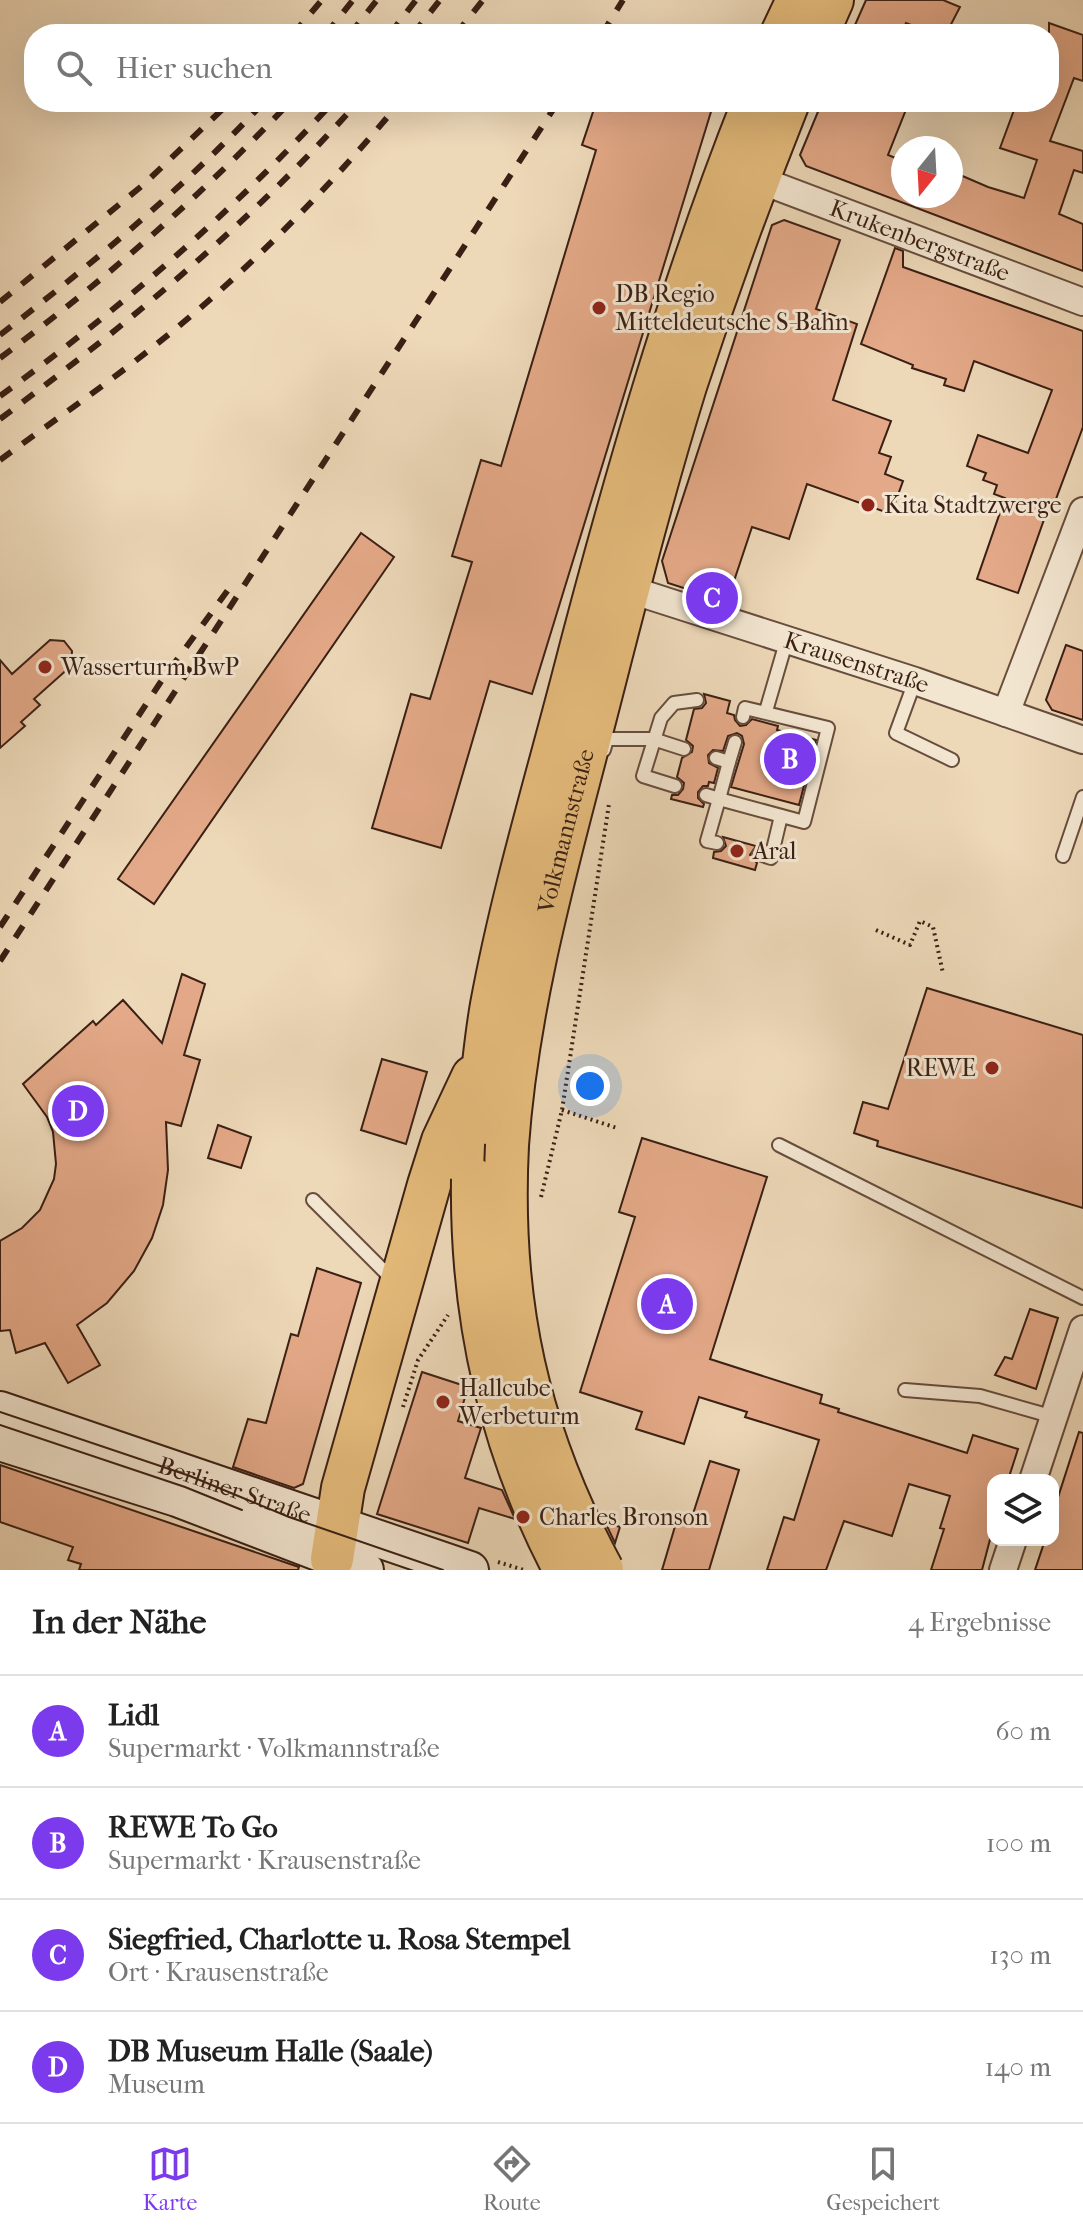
<!DOCTYPE html>
<html lang="de">
<meta charset="utf-8">
<style>
:root{--surface:#fff;--page:#f2f2f2;--text:#222;--muted:#767676;--line:#e0e0e0;--accent:#7c3aed}
body{margin:0;font-family:"IM FELL French Canon",serif;background:var(--page);color:var(--text)}
.controls{position:absolute;right:24px;bottom:24px;display:grid;overflow:hidden;border-radius:16px;box-shadow:0 8px 32px #0002}
.controls button{width:72px;height:72px;display:grid;place-items:center;padding:0;border:0;border-bottom:2px solid var(--line);background:var(--surface);color:var(--text);font:40px sans-serif}
.compass{position:absolute;left:891px;top:136px;width:72px;height:72px;border-radius:50%;background:var(--surface);box-shadow:0 8px 32px #0002;rotate:198deg}
.you{position:absolute;left:590px;top:1086px;width:28px;height:28px;margin:-20px;border:6px solid #fff;border-radius:50%;background:#1a73e8;box-shadow:0 0 0 12px #1a73e833}
.badge{display:grid;place-items:center;width:52px;height:52px;border-radius:50%;background:var(--accent);color:#fff;font-size:26px;font-weight:700}
.pin{position:absolute;translate:-50% -50%;border:4px solid #fff;box-shadow:0 2px 8px #0006}
.list{margin:0;padding:0;list-style:none}
h2{display:flex;justify-content:space-between;align-items:center;height:104px;margin:0;padding:0 32px;font-size:34px}
h2 small{font-size:26px;font-weight:400;color:var(--muted)}
.list li{display:grid;grid-template-columns:52px 1fr auto;gap:24px;align-items:center;box-sizing:border-box;height:112px;padding:0 32px;border-top:2px solid var(--line)}
.list b{display:block;font-size:30px;white-space:nowrap}
.list p{margin:0;font-size:26px;white-space:nowrap;color:var(--muted)}
.list em{font-size:26px;font-style:normal;color:var(--muted)}
.icon{flex:none;width:44px;height:44px;fill:none;stroke:currentColor;stroke-width:2;stroke-linecap:round;stroke-linejoin:round}
.map{position:relative;flex:none;width:1083px;height:1570px;overflow:hidden}
.search{position:absolute;background:var(--surface);box-shadow:0 8px 32px #0002;left:24px;right:24px;top:24px;height:88px;display:flex;align-items:center;gap:20px;box-sizing:border-box;padding:0 28px;border-radius:32px;color:var(--muted);font-size:30px}
.sheet{height:552px;background:var(--surface)}
nav{display:flex;justify-content:space-around;align-items:center;box-sizing:border-box;height:112px;border-top:2px solid var(--line);background:var(--surface);font-size:22px;color:var(--muted)}
nav a{display:grid;justify-items:center;gap:4px}
nav .on{color:var(--accent)}
.map>svg:first-child{display:block}
.building{fill:#e4a988;stroke:#3a1f14;stroke-width:2}
.lines{fill:none;stroke-linecap:round;stroke-linejoin:round}
.lane-casing{stroke:#674d3d;stroke-width:16}
.street-casing{stroke:#674d3d;stroke-width:30}
.secondary-casing{stroke:#3a1f14;stroke-width:40}
.primary-casing{stroke:#3a1f14;stroke-width:46}
.path{stroke:#3a1f14;stroke-width:4;stroke-dasharray:2 4;stroke-linecap:butt}
.lane{stroke:#f3e6d1;stroke-width:12}
.street{stroke:#f3e6d1;stroke-width:26}
.secondary{stroke:#f3e6d1;stroke-width:36}
.primary{stroke:#e6bc7c;stroke-width:42}
.tram{stroke:#3a1f14;stroke-width:2}
.rail{stroke:#3a1f14;stroke-width:6;stroke-dasharray:14 14;stroke-linecap:butt}
.primary-bridge-casing{stroke:#3a1f14;stroke-width:46;stroke-linecap:butt}
.primary-bridge{stroke:#e6bc7c;stroke-width:42}
.poi-dot{fill:#8f2418;stroke:#f3e6d1;stroke-width:3}
.labels{text-anchor:middle;dominant-baseline:central;stroke-width:6;stroke-linejoin:round;paint-order:stroke}
.street-label{font-size:24px;fill:#3a1f14;stroke:#f3e6d1}
.poi-label{font-size:24px;fill:#3a1f14;stroke:#f3e6d1;text-anchor:start}
</style>
<div class="map">
<svg width="1083" height="1570" viewBox="0 0 1083 1570">
<rect width="100%" height="100%" fill="#edd8b8"/>
<filter id="stains"><feTurbulence type="fractalNoise" baseFrequency=".0025" numOctaves="4"/><feColorMatrix values="0 0 0 0 .2 0 0 0 0 .09 0 0 0 0 .02 0 0 0 .5 -.17"/></filter>
<radialGradient id="worn" r=".72"><stop offset=".6" stop-color="#630" stop-opacity="0"/><stop offset="1" stop-color="#630" stop-opacity=".3"/></radialGradient>
<g class="building">
<path d="M866 0H943L960 7 946 34H935L906 23 901 34H851Z"/>
<path d="M1049 23 1083 35V81L1074 78 1050 141 1083 151V173L1074 170 1059 214 1083 224V271L806 166 800 155 822 102H894L907 107 888 155 903 161V196H951V171L988 187 1024 198 1037 160 1000 148 1017 102H1049Z"/>
<path d="M612 102H714L532 694 490 681 441 848 372 828 411 694 430 699 472 562 452 556 481 460 501 466 596 150 582 145 595 106 609 111Z"/>
<path d="M784 220 840 240 816 309 857 324 833 400 891 421 879 453 891 457 885 474 903 481 891 514 807 484 789 539 752 527 727 602 668 583 662 561 772 225Z"/>
<path d="M895 248 903 251V267L1083 331V427L1050 515 1046 514 1018 593 977 579 1005 498 994 494 997 485 983 480 986 473 967 466 978 435 1028 453 1052 390 974 361 964 391 944 385 946 379 912 368 913 365 861 344Z"/>
<path d="M361 533 394 557 154 904 118 879Z"/>
<path d="M50 640 64 641 72 651 71 666 34 699 40 705 21 722 25 726 0 748V660L12 674Z"/>
<path d="M1066 645 1083 651V720L1052 710 1046 700Z"/>
<path d="M704 694 730 701 727 713 734 715 735 720 740 726 746 725 752 719 778 726 777 730 816 740 799 805 731 787 744 744 742 736 737 733 728 736 723 751 713 750 708 755 709 763 718 768 714 783 709 782 708 786H703L698 792V798L704 804 703 807 671 799 672 795H678L683 789 684 783 677 777 682 758 692 752 693 746 686 740 694 709 702 708 706 703Z"/>
<path d="M723 837 756 846 750 855 757 863 755 870 713 858 714 852 721 851 726 846Z"/>
<path d="M182 974 205 984 184 1055 200 1060 181 1126 166 1122 168 1170 163 1205 152 1238 134 1271 107 1303 77 1325 100 1365 68 1383 45 1343 16 1353 10 1330 0 1331V1241L22 1228 40 1210 54 1179 56 1164 53 1132 47 1117 23 1084 93 1021 96 1025 123 1000 162 1043Z"/>
<path d="M927 988 1083 1035V1208L877 1146 878 1141 854 1133 863 1102 888 1109Z"/>
<path d="M382 1059 427 1072 406 1144 361 1130Z"/>
<path d="M218 1125 251 1137 241 1168 208 1158Z"/>
<path d="M642 1138 767 1177 710 1359 822 1395 820 1403 839 1409 838 1412 967 1453 973 1435 1018 1449 1008 1480H993V1528L982 1570H931L944 1529 940 1528 950 1496 909 1484 892 1536 844 1521 826 1570H767L784 1517 794 1520 819 1440 745 1417 747 1412 699 1397 684 1444 636 1429 642 1412 580 1392 635 1217 619 1212Z"/>
<path d="M317 1268 361 1283 303 1484 294 1488 233 1467 248 1419 266 1423 291 1334 298 1336Z"/>
<path d="M1030 1309 1058 1318 1036 1389 995 1375 1005 1357 1012 1359Z"/>
<path d="M422 1372 468 1387 458 1421 481 1428 465 1478 502 1490 515 1519 479 1508 468 1543 377 1514Z"/>
<path d="M1079 1432 1083 1433V1570H1035L1045 1540H1053V1513Z"/>
<path d="M710 1461 739 1470 709 1570H662L679 1513 692 1517Z"/>
<path d="M0 1465 290 1564 299 1567 298 1570H79L81 1564 68 1560 73 1547 0 1522Z"/>
<path d="M605 1522 620 1527 615 1543Z"/>
</g>
<g class="lines">
<g class="lane-casing">
<g id="lane">
<path d="M915 681 896 733 952 760"/>
<path d="M766 711 787 639"/>
<path d="M604 750 607 739H653L684 749"/>
<path d="M716 758 729 762 735 742"/>
<path d="M675 786 643 776 661 718 674 703 697 700"/>
<path d="M706 795 719 799 729 762"/>
<path d="M717 843 707 841 719 799 804 822 828 728 745 708 743 717"/>
<path d="M759 854 771 858 781 816"/>
<path d="M1063 856 1083 797"/>
<path d="M779 1145 1083 1298"/>
<path d="M313 1200 394 1281"/>
<path d="M905 1390 980 1396 1054 1417"/>
</g>
</g>
<g class="street-casing">
<g id="street">
<path id="s1" d="M757 179 1083 302"/>
<path id="s2" d="M628 589 915 681 1083 740"/>
<path d="M1006 713 1083 511"/>
<path d="M1033 1480 1083 1329"/>
<path d="M1003 1570 1013 1540"/>
</g>
</g>
<g class="secondary-casing">
<g id="secondary">
<path id="s3" d="M0 1410 470 1570"/>
<path d="M0 1442 177 1498 365 1570"/>
</g>
</g>
<g class="primary-casing">
<g id="primary">
<path d="M782 34 798 0"/>
<path d="M817 34 832 0"/>
<path id="s4" d="M507 1145C517 1005 555 871 590 736 620 620 649 502 685 386 716 291 751 195 788 102"/>
<path d="M473 1179C479 1121 482 1062 492 1005 512 897 544 790 572 683 623 486 679 291 754 102"/>
<path d="M332 1559 343 1488 429 1185 443 1141 473 1077"/>
</g>
</g>
<g class="path">
<path d="M876 930 910 945 920 921 933 927 943 973"/>
<path d="M562 1110 617 1128"/>
<path d="M541 1197 562 1110 609 804"/>
<path d="M403 1407 418 1360 448 1315"/>
<path d="M498 1562 524 1570"/>
</g>
<use href="#lane" class="lane"/>
<use href="#street" class="street"/>
<use href="#secondary" class="secondary"/>
<use href="#primary" class="primary"/>
<g class="tram">
<path d="M0 1412 190 1476 289 1517 443 1570"/>
<path d="M0 1425 185 1487 242 1510"/>
</g>
<g class="rail">
<path d="M293 34 322 0"/>
<path d="M326 34 353 0"/>
<path d="M350 34 377 0"/>
<path d="M390 34 416 0"/>
<path d="M413 34 440 0"/>
<path d="M456 34 483 0"/>
<path d="M602 34 623 0"/>
<path d="M0 302 143 185 230 102"/>
<path d="M0 335C93 263 184 188 264 102"/>
<path d="M0 358C104 281 201 196 290 102"/>
<path d="M0 396C121 308 232 213 333 102"/>
<path d="M0 419C133 320 247 226 358 102"/>
<path d="M0 460C49 424 100 389 148 351 241 278 325 193 400 102"/>
<path d="M0 927 160 683 228 590"/>
<path d="M0 961 558 102"/>
</g>
<g class="primary-bridge-casing">
<g id="primary-bridge">
<path d="M507 1145C499 1303 527 1430 602 1570"/>
<path d="M473 1179C471 1318 500 1447 565 1570"/>
</g>
</g>
<use href="#primary-bridge" class="primary-bridge"/>
</g>
<g class="poi-dot">
<circle cx="599" cy="308" r="8"/>
<circle cx="868" cy="505" r="8"/>
<circle cx="45" cy="667" r="8"/>
<circle cx="737" cy="851" r="8"/>
<circle cx="992" cy="1068" r="8"/>
<circle cx="443" cy="1402" r="8"/>
<circle cx="523" cy="1517" r="8"/>
</g>
<g class="labels">
<g class="street-label">
<text stroke="none"><textPath href="#s1" startOffset="174">Krukenbergstraße</textPath></text>
<text stroke="none"><textPath href="#s2" startOffset="240">Krausenstraße</textPath></text>
<text stroke="none"><textPath href="#s4" startOffset="320">Volkmannstraße</textPath></text>
<text stroke="none"><textPath href="#s3" startOffset="248">Berliner Straße</textPath></text>
</g>
<g class="poi-label">
<text x="615" y="294">DB Regio<tspan x="615" dy="28">Mitteldeutsche S-Bahn</tspan></text>
<text x="884" y="505">Kita Stadtzwerge</text>
<text x="61" y="667">Wasserturm BwP</text>
<text x="753" y="851">Aral</text>
<text x="976" y="1068" text-anchor="end">REWE</text>
<text x="459" y="1388">Hallcube<tspan x="459" dy="28">Werbeturm</tspan></text>
<text x="539" y="1517">Charles Bronson</text>
</g>
</g>
<rect width="100%" height="100%" filter="url(#stains)"/>
<rect width="100%" height="100%" fill="url(#worn)"/>
</svg>
<div class="controls">
<button><svg class="icon" aria-label="layers" viewBox="0 0 24 24"><path d="M12 4l9 5-9 5-9-5zM3 14l9 5 9-5"/></svg></button>
</div>
<svg class="compass" viewBox="-18 -18 36 36"><path d="M0-13l5 13h-10z" fill="#e53935"/><path d="M0 13l5-13h-10z" fill="#767676"/></svg>
<div class="you"></div>
<div class="pin badge" style="left:667px;top:1304px">A</div>
<div class="pin badge" style="left:790px;top:759px">B</div>
<div class="pin badge" style="left:712px;top:598px">C</div>
<div class="pin badge" style="left:78px;top:1111px">D</div>
<div class="search"><svg class="icon" aria-label="search" viewBox="0 0 24 24"><circle cx="10" cy="10" r="6"/><path d="M15 15l6 6"/></svg>Hier suchen</div>
</div>
<section class="sheet">
<h2>In der Nähe<small>4 Ergebnisse</small></h2>
<ul class="list">
<li><span class="badge">A</span><div><b>Lidl</b><p>Supermarkt · Volkmannstraße</p></div><em>60 m</em></li>
<li><span class="badge">B</span><div><b>REWE To Go</b><p>Supermarkt · Krausenstraße</p></div><em>100 m</em></li>
<li><span class="badge">C</span><div><b>Siegfried, Charlotte u. Rosa Stempel</b><p>Ort · Krausenstraße</p></div><em>130 m</em></li>
<li><span class="badge">D</span><div><b>DB Museum Halle (Saale)</b><p>Museum</p></div><em>140 m</em></li>
</ul>
</section>
<nav>
<a class="on"><svg class="icon" aria-label="map" viewBox="0 0 24 24"><path d="M3 6l6-2 6 2 6-2v14l-6 2-6-2-6 2zM9 4v14M15 6v14"/></svg>Karte</a>
<a><svg class="icon" aria-label="directions" viewBox="0 0 24 24"><path d="M12 3l9 9-9 9-9-9zM9 14v-3h6M13 9l2 2-2 2"/></svg>Route</a>
<a><svg class="icon" aria-label="saved" viewBox="0 0 24 24"><path d="M7 4h10v16l-5-4-5 4z"/></svg>Gespeichert</a>
</nav>
